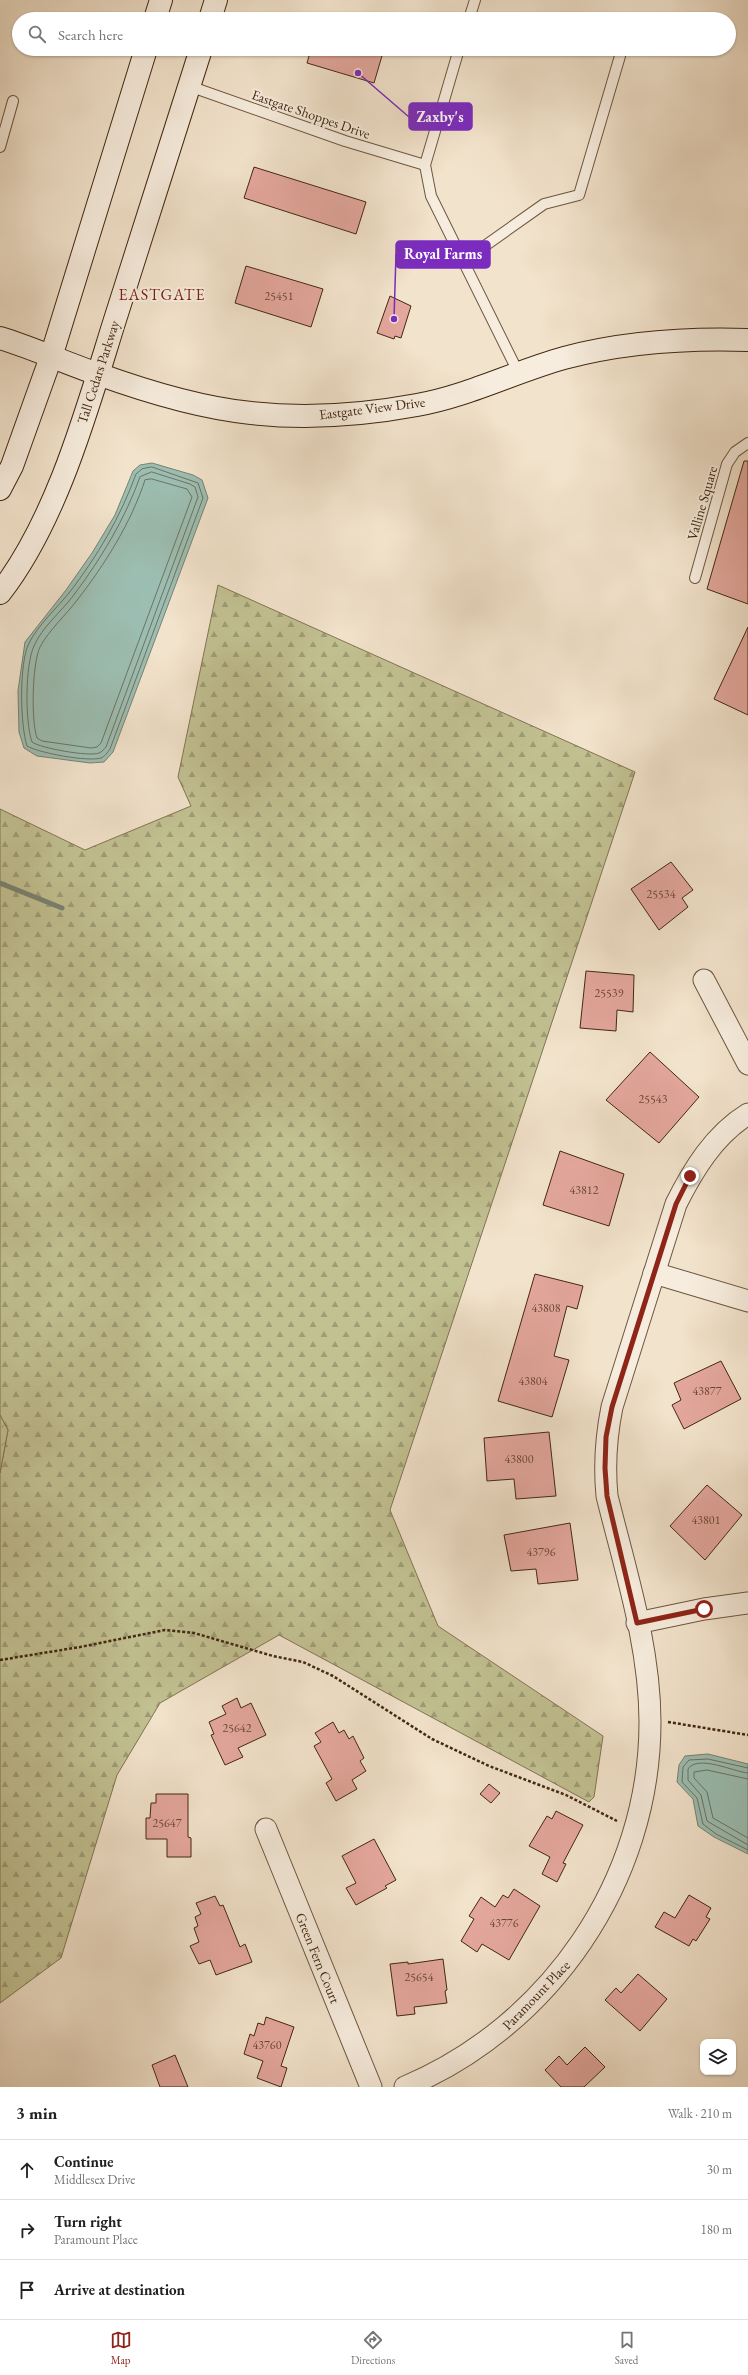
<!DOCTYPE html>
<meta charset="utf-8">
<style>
:root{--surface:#fff;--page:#f6f6f6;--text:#202124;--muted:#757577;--line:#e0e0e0;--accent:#8f2418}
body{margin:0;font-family:"EB Garamond",serif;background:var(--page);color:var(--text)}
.controls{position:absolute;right:12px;bottom:12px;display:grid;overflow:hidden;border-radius:8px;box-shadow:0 1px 3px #0004}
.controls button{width:36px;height:36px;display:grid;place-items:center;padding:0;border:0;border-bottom:1px solid var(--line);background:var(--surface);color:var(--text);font:20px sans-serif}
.stop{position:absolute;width:12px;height:12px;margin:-9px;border:3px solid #8f2418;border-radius:50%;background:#fff}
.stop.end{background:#8f2418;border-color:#fff;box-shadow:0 1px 4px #0008}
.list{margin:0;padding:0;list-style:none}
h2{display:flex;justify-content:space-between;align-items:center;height:52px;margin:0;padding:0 16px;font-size:17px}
h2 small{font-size:13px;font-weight:400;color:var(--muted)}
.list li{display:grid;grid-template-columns:26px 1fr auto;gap:12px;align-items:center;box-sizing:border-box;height:60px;padding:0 16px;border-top:1px solid var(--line)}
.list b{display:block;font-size:15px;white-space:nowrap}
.list p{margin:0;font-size:13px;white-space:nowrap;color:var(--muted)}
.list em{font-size:13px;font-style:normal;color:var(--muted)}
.icon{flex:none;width:22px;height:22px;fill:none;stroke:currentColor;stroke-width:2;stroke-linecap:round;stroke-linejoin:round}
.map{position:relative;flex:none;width:748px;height:2087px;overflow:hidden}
.search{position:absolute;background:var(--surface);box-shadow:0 1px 3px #0004;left:12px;right:12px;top:12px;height:44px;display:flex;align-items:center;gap:10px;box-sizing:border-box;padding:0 14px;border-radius:22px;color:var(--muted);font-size:15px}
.sheet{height:232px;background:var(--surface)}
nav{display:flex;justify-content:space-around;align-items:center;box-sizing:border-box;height:56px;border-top:1px solid var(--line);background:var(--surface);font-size:11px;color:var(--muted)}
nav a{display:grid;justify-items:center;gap:2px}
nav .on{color:var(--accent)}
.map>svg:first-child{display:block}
.forest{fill:url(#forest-firs);stroke:#827452}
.park{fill:url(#park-crowns);stroke:#827452}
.water{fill:#9cbeb2;stroke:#788272}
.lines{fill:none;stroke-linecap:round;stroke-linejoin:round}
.shore{stroke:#6f7262;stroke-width:1}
.stream{stroke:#788272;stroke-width:5}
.building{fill:#e4a79d;stroke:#422712}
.lane-casing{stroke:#6e5640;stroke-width:12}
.street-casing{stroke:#6e5640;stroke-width:23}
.secondary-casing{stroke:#422712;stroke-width:24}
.path{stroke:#422712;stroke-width:2.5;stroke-dasharray:3 2;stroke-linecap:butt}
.lane{stroke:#f7edde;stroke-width:10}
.street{stroke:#f7edde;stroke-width:21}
.secondary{stroke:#f7edde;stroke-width:22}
.route{stroke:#8f2418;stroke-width:5}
.labels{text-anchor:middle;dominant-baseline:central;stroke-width:4;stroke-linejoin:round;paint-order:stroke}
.number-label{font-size:12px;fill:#6a4735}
.street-label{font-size:14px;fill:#422712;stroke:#f7edde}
.quarter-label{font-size:16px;letter-spacing:1px;fill:#7a1f14;stroke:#f7edde}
.leader{fill:none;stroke:#7b2cbf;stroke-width:1.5}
.callout-dot{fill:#7b2cbf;stroke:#f7edde;stroke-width:1.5}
.callout{fill:#7b2cbf;stroke:#7b2cbf;stroke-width:1.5}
.callout-label{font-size:15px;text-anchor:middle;font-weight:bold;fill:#fff}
</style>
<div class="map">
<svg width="748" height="2087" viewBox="0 0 748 2087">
<defs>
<pattern id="forest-firs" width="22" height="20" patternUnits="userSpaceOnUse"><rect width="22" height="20" fill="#c2c192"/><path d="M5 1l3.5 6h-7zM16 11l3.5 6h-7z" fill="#9f9d76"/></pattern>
<pattern id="park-crowns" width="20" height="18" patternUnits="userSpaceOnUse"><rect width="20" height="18" fill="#c2c192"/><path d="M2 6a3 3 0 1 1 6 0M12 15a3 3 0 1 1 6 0" fill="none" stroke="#9f9d76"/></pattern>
</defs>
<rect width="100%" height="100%" fill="#f2e3cc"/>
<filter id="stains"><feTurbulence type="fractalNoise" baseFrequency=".005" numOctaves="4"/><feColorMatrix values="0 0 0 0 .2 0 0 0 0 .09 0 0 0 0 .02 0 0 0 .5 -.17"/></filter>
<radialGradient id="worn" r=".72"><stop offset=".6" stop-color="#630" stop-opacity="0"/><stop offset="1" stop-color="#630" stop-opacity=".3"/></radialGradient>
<path class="forest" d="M218 585 635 772 390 1510 438 1626 603 1736 594 1797 589 1802 279 1635 160 1703 117 1775 61 1958 0 2003V1473L8 1430 0 1415V809L85 850 191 806 178 777Z"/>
<path class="park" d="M0 1415 8 1430 0 1473Z"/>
<g class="water">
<path d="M152 463 193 475 202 480 208 498 113 752 104 762 90 763 37 756 24 748 19 732 18 691 25 642 66 590 92 553 115 515 133 471 140 465Z"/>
<path d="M708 1754 748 1764V1854L714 1837 698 1826 693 1799 677 1782 679 1765 685 1756Z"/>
</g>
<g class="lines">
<g class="shore">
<path d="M152 467 198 483 203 498 110 749C108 752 104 757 101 758 88 762 39 753 27 746 20 724 19 663 29 643 39 624 56 609 69 593 97 557 121 516 136 474L142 469Z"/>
<path d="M152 472 190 484 195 487 198 497 106 747C104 749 102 752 99 753 89 757 40 748 32 742 25 722 25 665 34 646 42 627 61 612 73 596 101 559 125 519 140 477Z"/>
<path d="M152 479 187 489 192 497 101 743 97 747 91 748 42 741 37 738C31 721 32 664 40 647 49 630 66 615 78 599 105 564 131 523 145 480Z"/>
<path d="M748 1768 708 1759 689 1760 683 1767 682 1782 697 1798 703 1824 716 1834 748 1850"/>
<path d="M748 1773C734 1772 698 1754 688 1769V1780L701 1795 707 1821 748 1845"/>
<path d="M748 1779 707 1770 694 1772V1778L707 1792 713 1818 748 1838"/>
</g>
<path class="stream" d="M0 883 62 908"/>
</g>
<g class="building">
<path d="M311 49H384L374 83 307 63Z"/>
<path d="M254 167 366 202 356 234 244 198Z"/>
<path d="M246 266 323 289 311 327 235 303Z"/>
<path d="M390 296 411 306 401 338 395 336 394 339 377 333Z"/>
<path d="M744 461H748V604L707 589Z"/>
<path d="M748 627V715L714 699Z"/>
<path d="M671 862 693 890 682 898 688 907 659 930 631 889Z"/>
<path d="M586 971 634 975 633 1012 617 1010 616 1031 580 1028Z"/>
<path d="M650 1052 699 1097 659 1143 606 1100Z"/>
<path d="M560 1151 624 1174 609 1226 543 1205Z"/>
<path d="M535 1274 583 1286 577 1309 567 1306 554 1356 569 1360 552 1417 498 1401Z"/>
<path d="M721 1361 741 1399 684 1429 672 1405 681 1400 674 1383Z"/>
<path d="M549 1432 556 1496 516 1499 514 1479 487 1481 484 1438Z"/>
<path d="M707 1485 742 1515 705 1560 670 1526Z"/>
<path d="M570 1523 578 1580 538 1584 536 1569 511 1571 504 1535Z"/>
<path d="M237 1698 241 1708 251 1703 266 1735 238 1748 243 1757 225 1765 211 1735 214 1734 209 1722 226 1714 222 1706Z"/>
<path d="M333 1722 339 1733 344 1730 349 1739 353 1736 364 1758 360 1761 366 1771 352 1780 357 1789 336 1801 326 1783 332 1779 314 1746 321 1742 315 1733Z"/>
<path d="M489 1784 500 1793 491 1803 480 1794Z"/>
<path d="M156 1794H188V1837L191 1838V1857H167V1839H146V1818H150L151 1803H156Z"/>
<path d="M556 1811 583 1825 563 1863 566 1864 557 1882 542 1874 550 1857 529 1846 547 1816 552 1819Z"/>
<path d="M374 1839 396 1880 385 1886 387 1888 356 1905 346 1888 356 1883 342 1856Z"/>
<path d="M514 1889 540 1906 509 1960 482 1944 477 1952 461 1941 474 1919 469 1916 481 1897 495 1907 503 1895 508 1898Z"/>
<path d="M689 1895 711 1908 706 1917 710 1919 696 1941 693 1939 689 1946 655 1927 664 1912 675 1918Z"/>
<path d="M215 1896 220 1906 223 1905 240 1947 245 1944 252 1962 216 1975 210 1960 199 1964 190 1946 199 1942 194 1928 198 1926 195 1917 201 1914 196 1903Z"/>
<path d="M443 1959 447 1990 445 1991 447 2003 414 2007 415 2014 397 2016 390 1964 408 1962V1964Z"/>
<path d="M638 1974 667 1999 640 2031 605 2000 616 1988 621 1993Z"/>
<path d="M266 2017 294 2027 281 2066 287 2068 281 2087 257 2078 263 2061 244 2054 250 2034 254 2036 258 2023 264 2025Z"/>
<path d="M585 2047 605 2067 584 2087H561L545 2070 559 2056 567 2065Z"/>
<path d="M175 2055 188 2087H160L152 2065Z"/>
</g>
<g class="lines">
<g class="lane-casing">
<g id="lane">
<path d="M469 19 475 0"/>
<path d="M459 49 425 165 431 196 519 374"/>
<path d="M189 86 345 141 425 165"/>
<path d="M0 147 13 101"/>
<path d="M462 262 544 204 579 195 620 56"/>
<path d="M695 578 727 464 735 452 748 443"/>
</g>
</g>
<g class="street-casing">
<g id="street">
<path d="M704 980 748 1064"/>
<path d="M654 1273 748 1301"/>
<path d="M637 1623 704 1609 748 1603"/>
<path d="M266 1829 371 2087"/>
<path d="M405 2087C550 2026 650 1881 650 1722 650 1646 625 1569 607 1496 604 1465 606 1437 612 1407L676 1204C693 1170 714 1135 748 1114"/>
</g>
</g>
<g class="secondary-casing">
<g id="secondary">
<path d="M155 19 161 0"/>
<path d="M210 19 216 0"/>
<path d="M0 338C33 348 65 363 98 374 145 391 201 408 251 413 305 419 363 415 417 405 468 396 514 372 564 358 624 342 686 338 748 340"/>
<path d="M0 489 12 466 51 357 146 49"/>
<path d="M0 593C56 521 86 413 113 326 142 234 172 141 201 49"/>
</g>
</g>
<g class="path">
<path d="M0 1660 80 1647 165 1630 194 1633 273 1656 303 1662 333 1676 432 1739 489 1766 566 1795 617 1821"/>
<path d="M668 1722 748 1735"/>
</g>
<use href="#lane" class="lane"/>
<use href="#street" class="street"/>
<use href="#secondary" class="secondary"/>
</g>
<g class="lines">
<path class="route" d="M690 1176 676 1204 612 1407 606 1437 605 1468 607 1496 637 1623 704 1609"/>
</g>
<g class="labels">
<g class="number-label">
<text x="279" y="296">25451</text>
<text x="661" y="894">25534</text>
<text x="609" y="993">25539</text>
<text x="653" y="1099">25543</text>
<text x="584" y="1190">43812</text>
<text x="546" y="1308">43808</text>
<text x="533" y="1381">43804</text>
<text x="707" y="1391">43877</text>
<text x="519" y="1459">43800</text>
<text x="706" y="1520">43801</text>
<text x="541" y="1552">43796</text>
<text x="237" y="1728">25642</text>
<text x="167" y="1823">25647</text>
<text x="504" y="1923">43776</text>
<text x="419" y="1977">25654</text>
<text x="267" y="2045">43760</text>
</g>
<g class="street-label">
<text transform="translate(311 114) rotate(19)">Eastgate Shoppes Drive</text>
<text transform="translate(98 372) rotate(-72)">Tall Cedars Parkway</text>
<text transform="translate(372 408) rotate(-7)">Eastgate View Drive</text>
<text transform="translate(702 503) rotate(-74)">Valline Square</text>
<text transform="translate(318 1958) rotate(68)">Green Fern Court</text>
<text transform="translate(536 1995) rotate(-46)">Paramount Place</text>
</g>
<g class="quarter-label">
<text x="162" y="294">EASTGATE</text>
</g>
</g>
<path class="leader" d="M358 73L409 117M394 319L396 254"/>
<g class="callout-dot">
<circle cx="358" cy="73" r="4"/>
<circle cx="394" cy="319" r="4"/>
</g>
<g class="callout">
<rect x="409" y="103" width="63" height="27" rx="4"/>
<rect x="396" y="241" width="94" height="27" rx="4"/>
</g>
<g class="callout-label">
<text x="440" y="122">Zaxby's</text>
<text x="443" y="259">Royal Farms</text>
</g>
<rect width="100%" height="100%" filter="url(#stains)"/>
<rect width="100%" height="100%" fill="url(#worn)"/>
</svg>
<div class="controls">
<button><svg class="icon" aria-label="layers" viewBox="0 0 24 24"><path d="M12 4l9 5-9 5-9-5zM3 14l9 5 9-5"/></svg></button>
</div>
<div class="stop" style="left:704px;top:1609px"></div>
<div class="stop end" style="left:690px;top:1176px"></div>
<div class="search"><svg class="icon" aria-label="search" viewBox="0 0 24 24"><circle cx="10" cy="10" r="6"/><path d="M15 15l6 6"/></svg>Search here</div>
</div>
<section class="sheet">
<h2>3 min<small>Walk · 210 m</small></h2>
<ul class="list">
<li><svg class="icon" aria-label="ahead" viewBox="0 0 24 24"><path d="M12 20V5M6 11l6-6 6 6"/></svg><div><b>Continue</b><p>Middlesex Drive</p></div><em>30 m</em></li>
<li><svg class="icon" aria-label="right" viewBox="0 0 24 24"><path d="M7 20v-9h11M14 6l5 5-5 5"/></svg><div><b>Turn right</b><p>Paramount Place</p></div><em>180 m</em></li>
<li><svg class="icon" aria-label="arrive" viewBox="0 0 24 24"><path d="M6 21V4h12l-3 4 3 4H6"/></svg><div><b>Arrive at destination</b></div></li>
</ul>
</section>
<nav>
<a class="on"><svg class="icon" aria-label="map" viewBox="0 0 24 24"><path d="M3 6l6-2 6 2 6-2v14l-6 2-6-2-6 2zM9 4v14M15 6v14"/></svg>Map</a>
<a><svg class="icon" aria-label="directions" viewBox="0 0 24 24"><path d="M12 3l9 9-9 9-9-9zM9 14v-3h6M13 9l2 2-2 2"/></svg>Directions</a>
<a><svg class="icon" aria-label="saved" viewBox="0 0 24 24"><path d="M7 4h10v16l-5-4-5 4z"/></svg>Saved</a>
</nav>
